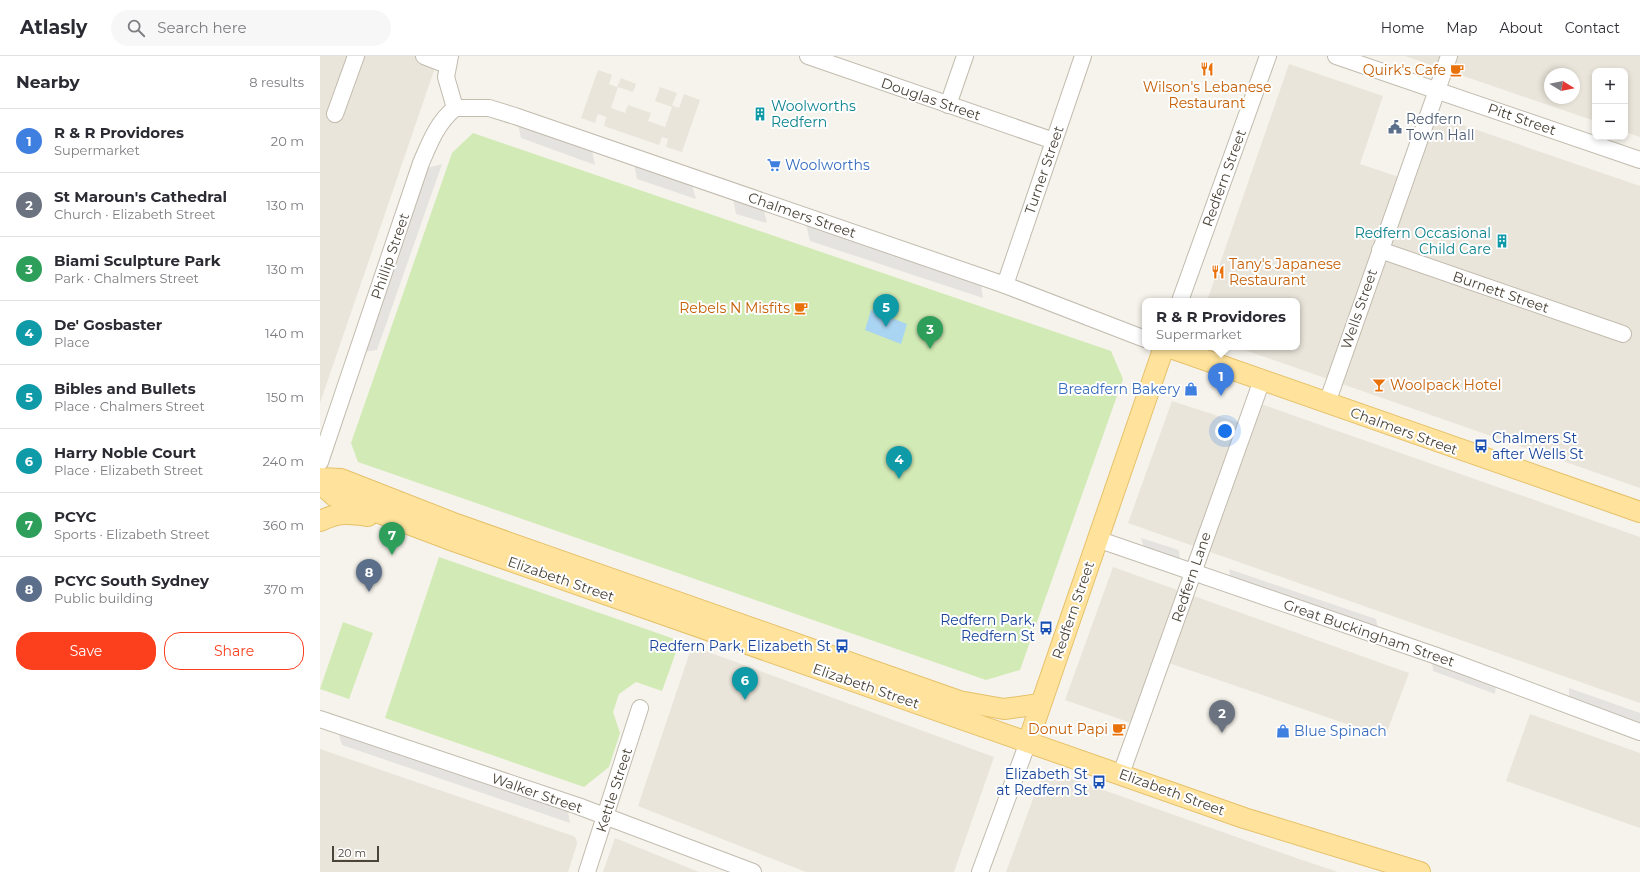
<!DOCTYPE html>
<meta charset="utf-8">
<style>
:root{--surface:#fff;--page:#f7f7f7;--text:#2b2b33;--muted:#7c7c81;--line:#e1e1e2;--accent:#fc3f1d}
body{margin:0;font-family:Montserrat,sans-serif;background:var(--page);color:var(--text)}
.controls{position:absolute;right:12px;top:12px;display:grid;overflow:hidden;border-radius:8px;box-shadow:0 2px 6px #0003}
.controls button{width:36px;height:36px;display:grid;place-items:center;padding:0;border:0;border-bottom:1px solid var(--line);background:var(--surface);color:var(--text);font:20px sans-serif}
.compass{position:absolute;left:1224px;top:12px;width:36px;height:36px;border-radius:50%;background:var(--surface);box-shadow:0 2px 6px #0003;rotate:100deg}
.scale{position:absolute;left:12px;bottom:10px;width:47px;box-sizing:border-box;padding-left:4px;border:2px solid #4b4439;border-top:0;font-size:11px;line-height:14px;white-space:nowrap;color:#4b4439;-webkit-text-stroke:3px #fff;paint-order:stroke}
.you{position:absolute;left:905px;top:375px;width:14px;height:14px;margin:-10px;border:3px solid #fff;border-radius:50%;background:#1a73e8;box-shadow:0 0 0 6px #1a73e833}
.badge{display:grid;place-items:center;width:26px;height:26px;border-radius:50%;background:var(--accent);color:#fff;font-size:13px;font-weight:700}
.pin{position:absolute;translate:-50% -33px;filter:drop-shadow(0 1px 2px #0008)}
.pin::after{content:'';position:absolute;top:21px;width:14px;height:12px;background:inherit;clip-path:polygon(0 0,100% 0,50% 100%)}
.popup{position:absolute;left:822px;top:242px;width:158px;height:52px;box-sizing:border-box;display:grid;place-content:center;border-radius:8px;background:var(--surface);filter:drop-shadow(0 1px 3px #0005);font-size:13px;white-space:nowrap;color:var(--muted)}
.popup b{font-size:15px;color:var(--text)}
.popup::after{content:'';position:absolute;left:50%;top:100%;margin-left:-8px;border:8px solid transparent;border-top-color:var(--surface)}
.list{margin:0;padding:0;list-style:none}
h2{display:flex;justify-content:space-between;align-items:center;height:52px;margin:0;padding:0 16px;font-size:17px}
h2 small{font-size:13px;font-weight:400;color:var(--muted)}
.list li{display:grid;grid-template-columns:26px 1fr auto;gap:12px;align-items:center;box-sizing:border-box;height:64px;padding:0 16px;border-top:1px solid var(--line)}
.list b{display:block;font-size:15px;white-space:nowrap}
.list p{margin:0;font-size:13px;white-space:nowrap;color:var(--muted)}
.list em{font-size:13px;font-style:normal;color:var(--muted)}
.actions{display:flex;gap:8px;padding:12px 16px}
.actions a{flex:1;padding:9px 0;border:1px solid var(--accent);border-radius:16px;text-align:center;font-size:14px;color:var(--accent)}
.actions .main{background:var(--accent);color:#fff}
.icon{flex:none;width:22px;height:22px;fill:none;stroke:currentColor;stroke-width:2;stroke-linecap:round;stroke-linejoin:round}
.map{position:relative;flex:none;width:1320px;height:816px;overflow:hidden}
header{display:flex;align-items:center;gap:24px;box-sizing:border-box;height:56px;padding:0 20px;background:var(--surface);border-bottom:1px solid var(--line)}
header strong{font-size:19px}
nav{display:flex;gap:22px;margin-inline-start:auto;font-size:14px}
.search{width:280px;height:36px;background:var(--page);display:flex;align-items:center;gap:10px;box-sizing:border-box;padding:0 14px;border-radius:22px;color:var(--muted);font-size:15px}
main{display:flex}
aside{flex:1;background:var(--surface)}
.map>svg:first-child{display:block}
.residential{fill:#eae5da;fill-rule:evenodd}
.green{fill:#d2eab5}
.parking{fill:#e5e3e0}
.water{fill:#a9d4f2}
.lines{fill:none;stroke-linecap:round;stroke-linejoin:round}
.minor-casing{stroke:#c2bbae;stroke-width:18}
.major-casing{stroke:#e6c16a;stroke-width:22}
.minor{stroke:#fff;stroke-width:16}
.major{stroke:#ffe39c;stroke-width:20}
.labels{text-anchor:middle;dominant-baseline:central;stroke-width:4;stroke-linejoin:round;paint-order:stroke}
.food-label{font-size:14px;fill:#c56008;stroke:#fff;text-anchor:end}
.street-label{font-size:14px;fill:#4b4439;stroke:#fff}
.culture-label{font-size:14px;fill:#0d838f;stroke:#fff;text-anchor:start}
.service-label{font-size:14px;fill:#4e5e75;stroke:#fff;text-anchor:start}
.shop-label{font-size:14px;fill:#366cbe;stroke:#fff;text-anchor:start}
.transit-label{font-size:14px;fill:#164399;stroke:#fff;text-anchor:end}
</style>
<header>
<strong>Atlasly</strong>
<div class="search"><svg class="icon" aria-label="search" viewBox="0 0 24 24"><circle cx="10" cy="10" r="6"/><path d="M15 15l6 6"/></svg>Search here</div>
<nav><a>Home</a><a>Map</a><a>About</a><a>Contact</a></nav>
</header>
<main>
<aside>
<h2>Nearby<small>8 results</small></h2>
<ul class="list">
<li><span class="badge" style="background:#3f7fe0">1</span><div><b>R &amp; R Providores</b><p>Supermarket</p></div><em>20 m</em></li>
<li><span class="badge" style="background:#6b7280">2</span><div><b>St Maroun's Cathedral</b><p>Church · Elizabeth Street</p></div><em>130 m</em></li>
<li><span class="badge" style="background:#2e9e5b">3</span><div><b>Biami Sculpture Park</b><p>Park · Chalmers Street</p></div><em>130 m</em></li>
<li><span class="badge" style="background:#0f9aa8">4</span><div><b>De' Gosbaster</b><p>Place</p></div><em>140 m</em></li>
<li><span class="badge" style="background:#0f9aa8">5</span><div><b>Bibles and Bullets</b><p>Place · Chalmers Street</p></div><em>150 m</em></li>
<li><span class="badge" style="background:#0f9aa8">6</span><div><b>Harry Noble Court</b><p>Place · Elizabeth Street</p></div><em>240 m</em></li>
<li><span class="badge" style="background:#2e9e5b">7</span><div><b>PCYC</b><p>Sports · Elizabeth Street</p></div><em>360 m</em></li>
<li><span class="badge" style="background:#5c6f8a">8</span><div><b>PCYC South Sydney</b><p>Public building</p></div><em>370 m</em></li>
</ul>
<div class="actions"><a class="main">Save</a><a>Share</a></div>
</aside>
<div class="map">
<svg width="1320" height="816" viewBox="0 0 1320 816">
<rect width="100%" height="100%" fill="#f6f3ec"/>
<g class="residential">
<path d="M0 0H119L0 347Z"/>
<path d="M1085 0H1320V81L1305 76V15H1275V65ZM1230 18H1254V42H1230Z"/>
<path d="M969 8 1063 40 1040 108 1091 125 1113 65 1122 62 1320 130V432L916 291H977V245H887Z"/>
<path d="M278 14 292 19 289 28 297 31 301 22 316 28 313 36 298 31 291 52 305 57 308 49 331 57 328 65 345 71 352 51 335 45 340 31 357 37 352 49 359 52 364 38 380 44 362 96 346 91 348 83 342 81 339 89 284 70 286 61 278 58 275 67 261 62Z"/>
<path d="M852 345 932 371 941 348 1320 481V647L808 467Z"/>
<path d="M793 511 1089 617 1065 681 834 602 811 667 745 644Z"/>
<path d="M372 590 674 701 634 816H486L318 750Z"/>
<path d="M1210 658 1320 697V772L1186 725Z"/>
<path d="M0 693 253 780 256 782 257 788 248 816H0Z"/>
<path d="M724 713 982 804 1018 816H686Z"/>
<path d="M295 782 379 816H283Z"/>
</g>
<g class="green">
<path d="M153 77 791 295 803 323 700 614 666 624 38 406 31 387 132 97Z"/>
<path d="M119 501 360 585 342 635 316 626 299 638 293 656 300 677 289 711 264 731 65 662Z"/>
<path d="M23 566 53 577 29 643 0 633Z"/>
</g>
<g class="parking">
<path d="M198 68 272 94 275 109 201 82Z"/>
<path d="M122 108 57 294 42 296 107 112Z"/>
<path d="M314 108 372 129 376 143 317 123Z"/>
<path d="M413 143 444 154 447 167 416 158Z"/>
<path d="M486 168 661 229 663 242 490 185Z"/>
<path d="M821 482 859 494 860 505 824 492Z"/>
<path d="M909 513 1056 563 1058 574 911 525Z"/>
<path d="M1112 605 1176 627 1175 638 1113 615Z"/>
<path d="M1249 632 1320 657V667L1249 643Z"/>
<path d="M18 676 248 756 250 767 22 689Z"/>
</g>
<path class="water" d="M551 254 587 268 581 288 545 274Z"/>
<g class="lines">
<g class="minor-casing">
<g id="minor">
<path d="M104 0 127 9"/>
<path d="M130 0 126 21 135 52"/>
<path d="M488 0 734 85"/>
<path d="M1016 0 1320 104"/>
<path d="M628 49 645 0"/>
<path d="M135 52H169L195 60 685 229 825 283"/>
<path d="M15 58 36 0"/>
<path d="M1060 194 1303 278"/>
<path d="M685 229 763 0"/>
<path d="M860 245 948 0"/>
<path d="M1007 347 1129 0"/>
<path d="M0 406 101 107C110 86 117 67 135 52"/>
<path d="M777 483 1114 599 1320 676"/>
<path d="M0 663 258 750 433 816"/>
<path d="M801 718 942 324"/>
<path d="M267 816 320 652"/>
<path d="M660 816 708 686"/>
</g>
</g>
<g class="major-casing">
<g id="major">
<path d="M848 291 1320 456"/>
<path d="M0 422 21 423 136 468 639 645 684 653 720 648"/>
<path d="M0 427 14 440 128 483 924 762 1100 816"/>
<path d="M0 465C19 456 28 457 48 460"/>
<path d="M708 686 844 291"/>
</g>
</g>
<use href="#minor" class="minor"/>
<use href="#major" class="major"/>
</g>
<defs>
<g id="restaurant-bare" transform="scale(1.08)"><path d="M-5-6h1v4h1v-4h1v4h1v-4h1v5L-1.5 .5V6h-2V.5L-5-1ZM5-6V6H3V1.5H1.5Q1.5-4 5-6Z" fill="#e8710a" stroke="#fff" stroke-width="2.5" paint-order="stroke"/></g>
<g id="cafe-bare" transform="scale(1.08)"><path d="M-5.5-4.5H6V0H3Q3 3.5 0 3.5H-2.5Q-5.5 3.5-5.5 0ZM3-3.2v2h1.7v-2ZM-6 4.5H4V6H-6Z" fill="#e8710a" stroke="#fff" stroke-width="2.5" paint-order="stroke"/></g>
<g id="building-bare" transform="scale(1.08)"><path d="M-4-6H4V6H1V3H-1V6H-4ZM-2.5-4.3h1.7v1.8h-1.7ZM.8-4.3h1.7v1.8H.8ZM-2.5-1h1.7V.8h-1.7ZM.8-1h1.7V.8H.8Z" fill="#0f9aa8" stroke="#fff" stroke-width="2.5" paint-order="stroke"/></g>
<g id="civic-bare" transform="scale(1.08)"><path d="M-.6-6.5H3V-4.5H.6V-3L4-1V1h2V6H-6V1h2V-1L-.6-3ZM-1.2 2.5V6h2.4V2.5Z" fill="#5c6f8a" stroke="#fff" stroke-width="2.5" paint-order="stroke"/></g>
<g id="supermarket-bare" transform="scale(1.08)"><path d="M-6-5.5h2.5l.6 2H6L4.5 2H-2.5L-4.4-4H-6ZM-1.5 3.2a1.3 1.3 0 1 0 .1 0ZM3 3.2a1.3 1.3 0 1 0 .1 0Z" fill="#3f7fe0" stroke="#fff" stroke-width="2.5" paint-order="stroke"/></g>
<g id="bar-bare" transform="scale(1.08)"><path d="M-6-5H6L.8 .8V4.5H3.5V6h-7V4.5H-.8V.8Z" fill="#e8710a" stroke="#fff" stroke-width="2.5" paint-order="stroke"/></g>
<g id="shop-bare" transform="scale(1.08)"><path d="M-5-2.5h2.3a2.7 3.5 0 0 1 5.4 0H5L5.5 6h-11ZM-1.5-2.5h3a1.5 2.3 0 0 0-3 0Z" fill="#3f7fe0" stroke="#fff" stroke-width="2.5" paint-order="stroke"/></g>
<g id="bus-bare" transform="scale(1.08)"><path d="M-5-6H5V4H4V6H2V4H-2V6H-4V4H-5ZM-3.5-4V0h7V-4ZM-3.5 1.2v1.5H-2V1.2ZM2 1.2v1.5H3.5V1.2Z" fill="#1a4fb4" stroke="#fff" stroke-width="2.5" paint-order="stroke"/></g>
</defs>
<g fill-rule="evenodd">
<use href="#restaurant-bare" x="887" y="13"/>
<use href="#cafe-bare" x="1137" y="14"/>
<use href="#building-bare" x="440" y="58"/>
<use href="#civic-bare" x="1075" y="71"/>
<use href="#supermarket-bare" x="454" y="109"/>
<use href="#building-bare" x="1182" y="185"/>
<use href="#restaurant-bare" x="898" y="216"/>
<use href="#cafe-bare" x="481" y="252"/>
<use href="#bar-bare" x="1059" y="329"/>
<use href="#shop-bare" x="871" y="333"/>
<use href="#bus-bare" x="1161" y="390"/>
<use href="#bus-bare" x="726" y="572"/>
<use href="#bus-bare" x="522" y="590"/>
<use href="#cafe-bare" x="799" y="673"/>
<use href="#shop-bare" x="963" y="675"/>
<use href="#bus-bare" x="779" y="726"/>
</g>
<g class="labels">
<g class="food-label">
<text x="1126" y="14">Quirk's Cafe</text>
<text x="887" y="31" text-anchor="middle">Wilson's Lebanese<tspan x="887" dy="16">Restaurant</tspan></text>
<text x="909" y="208" text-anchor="start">Tany's Japanese<tspan x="909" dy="16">Restaurant</tspan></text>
<text x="470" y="252">Rebels N Misfits</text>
<text x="1070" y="329" text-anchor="start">Woolpack Hotel</text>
<text x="788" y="673">Donut Papi</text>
</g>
<g class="street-label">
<text transform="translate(611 43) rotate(19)">Douglas Street</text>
<text transform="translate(1202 63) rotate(19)">Pitt Street</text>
<text transform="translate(724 114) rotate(-71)">Turner Street</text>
<text transform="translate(904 122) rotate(-70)">Redfern Street</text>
<text transform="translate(482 159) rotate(19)">Chalmers Street</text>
<text transform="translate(70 200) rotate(-71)">Phillip Street</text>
<text transform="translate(1181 236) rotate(19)">Burnett Street</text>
<text transform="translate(1039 253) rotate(-71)">Wells Street</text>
<text transform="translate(1084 375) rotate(20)">Chalmers Street</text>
<text transform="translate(871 521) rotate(-71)">Redfern Lane</text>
<text transform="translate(241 523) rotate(19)">Elizabeth Street</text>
<text transform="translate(753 554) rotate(-71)">Redfern Street</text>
<text transform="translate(1049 577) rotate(19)">Great Buckingham Street</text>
<text transform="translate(546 630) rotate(19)">Elizabeth Street</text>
<text transform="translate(294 734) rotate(-72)">Kettle Street</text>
<text transform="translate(852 736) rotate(20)">Elizabeth Street</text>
<text transform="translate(217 737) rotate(19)">Walker Street</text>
</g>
<g class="culture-label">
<text x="451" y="50">Woolworths<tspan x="451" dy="16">Redfern</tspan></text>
<text x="1171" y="177" text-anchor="end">Redfern Occasional<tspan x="1171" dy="16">Child Care</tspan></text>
</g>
<g class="service-label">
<text x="1086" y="63">Redfern<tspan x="1086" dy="16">Town Hall</tspan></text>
</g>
<g class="shop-label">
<text x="465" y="109">Woolworths</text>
<text x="860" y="333" text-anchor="end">Breadfern Bakery</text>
<text x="974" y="675">Blue Spinach</text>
</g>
<g class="transit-label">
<text x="1172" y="382" text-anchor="start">Chalmers St<tspan x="1172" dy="16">after Wells St</tspan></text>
<text x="715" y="564">Redfern Park,<tspan x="715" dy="16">Redfern St</tspan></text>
<text x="511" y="590">Redfern Park, Elizabeth St</text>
<text x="768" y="718">Elizabeth St<tspan x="768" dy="16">at Redfern St</tspan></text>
</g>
</g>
</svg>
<div class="controls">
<button>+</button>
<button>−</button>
</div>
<svg class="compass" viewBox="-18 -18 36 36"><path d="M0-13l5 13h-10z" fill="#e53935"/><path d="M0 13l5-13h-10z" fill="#7c7c81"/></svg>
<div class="scale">20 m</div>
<div class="you"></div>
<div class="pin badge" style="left:901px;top:340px;background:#3f7fe0">1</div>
<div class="popup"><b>R &amp; R Providores</b>Supermarket</div>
<div class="pin badge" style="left:902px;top:677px;background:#6b7280">2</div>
<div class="pin badge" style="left:610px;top:293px;background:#2e9e5b">3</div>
<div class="pin badge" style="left:579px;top:423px;background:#0f9aa8">4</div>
<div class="pin badge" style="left:566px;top:271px;background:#0f9aa8">5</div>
<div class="pin badge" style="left:425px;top:644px;background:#0f9aa8">6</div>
<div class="pin badge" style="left:72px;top:499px;background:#2e9e5b">7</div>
<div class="pin badge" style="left:49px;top:536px;background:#5c6f8a">8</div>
</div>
</main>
